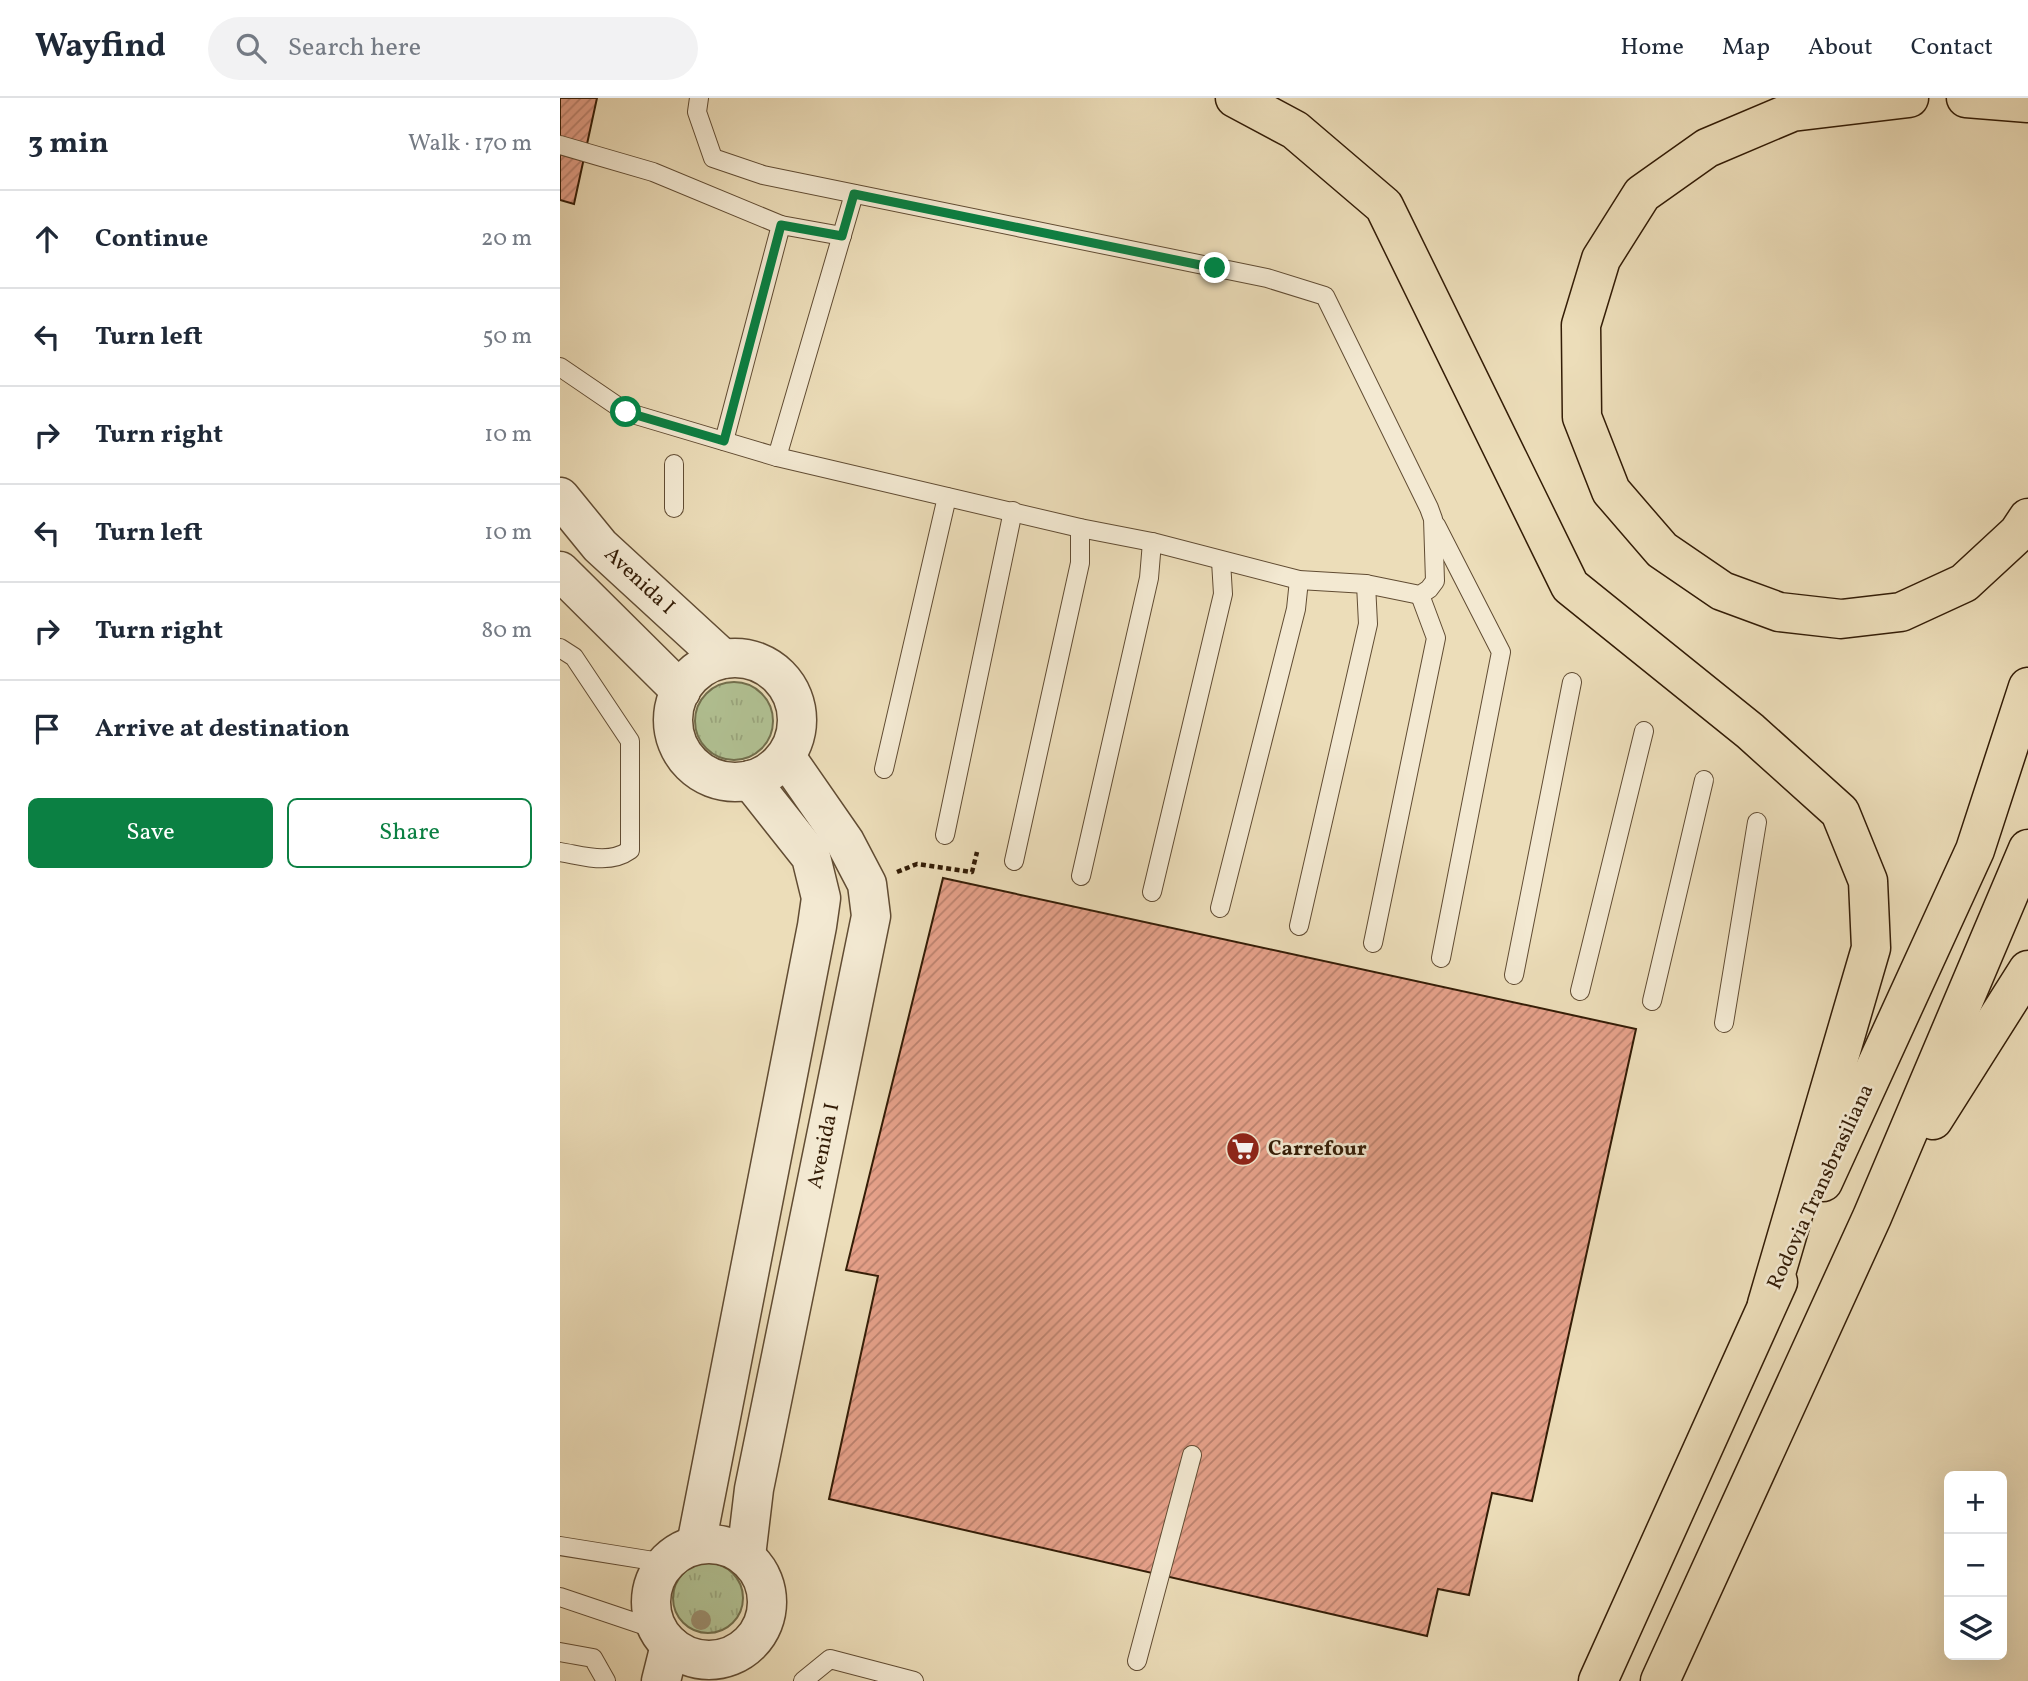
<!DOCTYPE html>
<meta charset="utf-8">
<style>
:root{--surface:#fff;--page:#f2f2f3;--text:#1f2937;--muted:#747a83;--line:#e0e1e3;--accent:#0b8043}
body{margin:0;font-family:Vollkorn,serif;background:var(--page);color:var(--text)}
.controls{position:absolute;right:21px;bottom:21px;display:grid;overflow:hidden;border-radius:10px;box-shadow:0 7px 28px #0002}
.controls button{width:63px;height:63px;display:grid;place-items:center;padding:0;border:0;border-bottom:2px solid var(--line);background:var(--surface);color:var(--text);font:35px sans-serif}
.stop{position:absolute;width:21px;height:21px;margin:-16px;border:5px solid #0b8043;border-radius:50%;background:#fff}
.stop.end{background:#0b8043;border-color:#fff;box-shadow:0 2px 7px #0008}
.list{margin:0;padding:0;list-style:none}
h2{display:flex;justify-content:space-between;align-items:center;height:91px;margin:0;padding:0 28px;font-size:30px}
h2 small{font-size:23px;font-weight:400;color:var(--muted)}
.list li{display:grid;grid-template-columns:46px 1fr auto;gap:21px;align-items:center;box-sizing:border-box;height:98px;padding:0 28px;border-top:2px solid var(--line)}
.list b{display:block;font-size:26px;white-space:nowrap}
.list em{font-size:23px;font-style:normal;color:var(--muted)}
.actions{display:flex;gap:14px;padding:21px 28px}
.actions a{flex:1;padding:16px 0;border:2px solid var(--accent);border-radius:10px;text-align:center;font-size:24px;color:var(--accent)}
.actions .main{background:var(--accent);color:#fff}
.icon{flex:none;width:38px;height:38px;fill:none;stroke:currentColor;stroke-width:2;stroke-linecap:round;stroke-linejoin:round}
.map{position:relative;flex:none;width:1468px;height:1583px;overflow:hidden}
header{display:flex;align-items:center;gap:42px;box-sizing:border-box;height:98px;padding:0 35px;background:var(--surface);border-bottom:2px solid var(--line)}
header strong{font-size:33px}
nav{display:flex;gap:38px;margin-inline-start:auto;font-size:24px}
.search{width:490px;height:63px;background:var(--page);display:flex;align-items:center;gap:18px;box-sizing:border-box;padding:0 24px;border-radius:38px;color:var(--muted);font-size:26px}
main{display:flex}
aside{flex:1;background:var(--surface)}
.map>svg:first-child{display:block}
.grass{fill:url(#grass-tufts);stroke:#726f4d;stroke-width:2}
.building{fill:url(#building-hatch);stroke:#331c06;stroke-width:2}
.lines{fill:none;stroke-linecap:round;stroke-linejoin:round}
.service-casing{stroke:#614c33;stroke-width:20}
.tertiary-casing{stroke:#614c33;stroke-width:41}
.trunk-casing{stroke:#331c06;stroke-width:41}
.motorway-casing{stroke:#331c06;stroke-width:41}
.path{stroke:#331c06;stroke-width:4.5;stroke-dasharray:5 3.5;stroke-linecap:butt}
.service{stroke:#f3e9d2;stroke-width:18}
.tertiary{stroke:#f3e9d2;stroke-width:38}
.trunk{stroke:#ecddb9;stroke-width:38}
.motorway{stroke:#ecddb9;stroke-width:38}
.tree{fill:#9b8e6e}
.route{stroke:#0b8043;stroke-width:9}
.labels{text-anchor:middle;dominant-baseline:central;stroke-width:5;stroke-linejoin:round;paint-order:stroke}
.street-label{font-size:21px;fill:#331c06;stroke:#f3e9d2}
.poi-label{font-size:21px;font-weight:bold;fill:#331c06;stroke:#f3e9d2;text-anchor:start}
</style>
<header>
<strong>Wayfind</strong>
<div class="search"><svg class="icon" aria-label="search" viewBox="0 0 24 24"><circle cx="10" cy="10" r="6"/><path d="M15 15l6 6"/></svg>Search here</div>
<nav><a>Home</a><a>Map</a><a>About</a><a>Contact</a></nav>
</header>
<main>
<aside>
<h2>3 min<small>Walk · 170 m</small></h2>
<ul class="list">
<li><svg class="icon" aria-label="ahead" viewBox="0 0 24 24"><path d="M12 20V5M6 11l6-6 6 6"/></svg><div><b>Continue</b></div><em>20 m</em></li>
<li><svg class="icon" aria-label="left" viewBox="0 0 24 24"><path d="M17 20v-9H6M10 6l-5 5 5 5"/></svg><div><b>Turn left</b></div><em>50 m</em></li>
<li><svg class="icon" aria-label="right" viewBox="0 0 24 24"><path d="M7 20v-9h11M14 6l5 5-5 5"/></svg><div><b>Turn right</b></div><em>10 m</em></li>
<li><svg class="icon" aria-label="left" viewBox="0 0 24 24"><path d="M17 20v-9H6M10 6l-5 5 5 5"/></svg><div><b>Turn left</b></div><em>10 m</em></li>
<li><svg class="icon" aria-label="right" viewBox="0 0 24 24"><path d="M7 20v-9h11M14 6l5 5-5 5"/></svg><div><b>Turn right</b></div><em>80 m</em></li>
<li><svg class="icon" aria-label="arrive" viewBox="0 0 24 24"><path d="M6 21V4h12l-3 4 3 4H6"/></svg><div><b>Arrive at destination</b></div></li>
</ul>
<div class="actions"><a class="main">Save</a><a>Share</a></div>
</aside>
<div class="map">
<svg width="1468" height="1583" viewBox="0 0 1468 1583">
<defs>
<pattern id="grass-tufts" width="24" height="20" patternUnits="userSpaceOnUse" patternTransform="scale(1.75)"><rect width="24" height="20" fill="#b2c294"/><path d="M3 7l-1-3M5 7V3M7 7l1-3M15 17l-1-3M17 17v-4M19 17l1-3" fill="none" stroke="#9aa67e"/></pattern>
<pattern id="building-hatch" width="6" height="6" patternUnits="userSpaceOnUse" patternTransform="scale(1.75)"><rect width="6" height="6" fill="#e6a18a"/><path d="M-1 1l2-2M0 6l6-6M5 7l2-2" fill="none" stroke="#bb826f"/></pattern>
</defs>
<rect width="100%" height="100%" fill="#ecddb9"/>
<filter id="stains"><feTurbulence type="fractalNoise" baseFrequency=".00286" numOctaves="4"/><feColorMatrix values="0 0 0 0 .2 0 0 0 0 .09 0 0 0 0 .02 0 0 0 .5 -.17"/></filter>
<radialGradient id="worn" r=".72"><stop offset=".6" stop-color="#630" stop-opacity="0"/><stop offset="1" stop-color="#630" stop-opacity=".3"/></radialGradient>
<g class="grass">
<circle cx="174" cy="623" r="39"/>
<circle cx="148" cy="1500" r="35"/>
</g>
<g class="building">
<path d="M0 0H37L14 106 0 102Z"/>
<path d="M383 780 1076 931 972 1403 932 1395 909 1497 878 1491 867 1538 269 1401 318 1178 286 1172Z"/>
</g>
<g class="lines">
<g class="service-casing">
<g id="service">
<path d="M0 47 93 74 221 127 282 138"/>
<path d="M0 269 66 314 217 359 520 430 592 444 739 482 806 486 860 497 869 491 875 483 873 421 869 410 765 198 707 180 203 77 153 60 137 14 139 0"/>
<path d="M164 343 221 127"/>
<path d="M217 359 294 96"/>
<path d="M114 410V366"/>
<path d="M876 427 941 554 881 860"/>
<path d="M0 550 14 559 70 643V752C49 767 24 758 0 754"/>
<path d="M324 671 387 399"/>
<path d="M385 737 453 413"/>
<path d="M454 763 520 465V430"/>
<path d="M521 778 589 480 592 444"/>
<path d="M592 794 663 496 661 463"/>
<path d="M660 810 736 511 739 482"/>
<path d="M739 828 808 526 806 486"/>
<path d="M813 845 876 540 860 497"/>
<path d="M954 877 1012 584"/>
<path d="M1020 893 1084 633"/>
<path d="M1092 903 1144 682"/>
<path d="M1164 925 1197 724"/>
<path d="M0 1448 106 1465"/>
<path d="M0 1499 98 1532"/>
<path d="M0 1554 33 1560 46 1583"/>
<path d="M577 1563 632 1357"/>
<path d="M243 1583 270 1561 354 1583"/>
</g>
</g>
<g class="tertiary-casing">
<g id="tertiary">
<path d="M0 399 40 448 163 561"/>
<path d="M0 473 121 593"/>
<circle cx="175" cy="622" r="62"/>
<circle cx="149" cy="1504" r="58"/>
<path d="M136 1447 257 828 261 800 251 759 190 682"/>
<path d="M186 1458 194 1391 311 818 307 786 285 744 226 659"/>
<path d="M101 1583 110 1547"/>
</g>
</g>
<g class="trunk-casing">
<path id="trunk" d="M1406 0 1468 5"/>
</g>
<g class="motorway-casing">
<g id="motorway">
<path d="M675 0 735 32 824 108 1010 488 1190 633 1280 714 1308 783 1311 850 1207 1206"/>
<path d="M1349 0 1232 14 1147 50 1082 96 1041 161 1021 227 1022 319 1051 393 1102 452 1162 493 1219 514 1281 521 1341 514 1404 485 1458 435 1468 420"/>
<path d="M1373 1022 1468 872"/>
<path d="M1263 1084 1415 752 1468 589"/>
<path d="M1038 1583 1218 1184"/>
<path d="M1100 1583 1312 1119 1468 751"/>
</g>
</g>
<path class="path" d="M337 774 357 766 412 774 417 754"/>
<use href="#service" class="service"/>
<use href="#tertiary" class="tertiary"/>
<use href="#trunk" class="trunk"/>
<use href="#motorway" class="motorway"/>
</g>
<circle class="tree" cx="141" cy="1522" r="10"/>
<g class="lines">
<path class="route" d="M66 314 164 343 221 127 282 138 294 96 655 170"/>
</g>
<defs>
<g id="supermarket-disc" transform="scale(1.75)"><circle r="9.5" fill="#8f2418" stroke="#f3e9d2"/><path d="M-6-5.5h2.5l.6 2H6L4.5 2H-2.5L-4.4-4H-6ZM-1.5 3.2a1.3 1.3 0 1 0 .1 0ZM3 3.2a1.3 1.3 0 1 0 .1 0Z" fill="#fff"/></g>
</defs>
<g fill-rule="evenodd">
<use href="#supermarket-disc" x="683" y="1051"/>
</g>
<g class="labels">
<g class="street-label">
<text transform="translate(79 483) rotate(43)">Avenida I</text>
<text transform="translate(264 1048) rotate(-78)">Avenida I</text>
<text transform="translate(1261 1089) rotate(-65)">Rodovia Transbrasiliana</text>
</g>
<g class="poi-label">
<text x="708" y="1051">Carrefour</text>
</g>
</g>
<rect width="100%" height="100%" filter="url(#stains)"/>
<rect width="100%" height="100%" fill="url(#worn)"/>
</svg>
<div class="controls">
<button>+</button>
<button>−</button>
<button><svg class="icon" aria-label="layers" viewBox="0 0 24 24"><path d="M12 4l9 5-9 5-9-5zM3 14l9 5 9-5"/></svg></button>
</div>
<div class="stop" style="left:66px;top:314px"></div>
<div class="stop end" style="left:655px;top:170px"></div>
</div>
</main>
